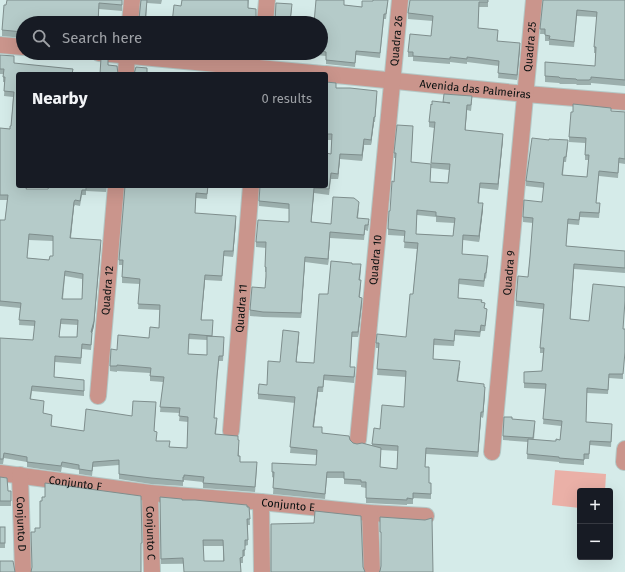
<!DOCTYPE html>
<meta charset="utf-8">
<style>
:root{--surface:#171b24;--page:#242831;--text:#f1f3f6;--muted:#9ea1a6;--line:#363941}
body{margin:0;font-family:"Fira Sans",sans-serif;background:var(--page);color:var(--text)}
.controls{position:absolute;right:12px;bottom:12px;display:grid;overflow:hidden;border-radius:4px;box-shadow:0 4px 16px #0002}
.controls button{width:36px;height:36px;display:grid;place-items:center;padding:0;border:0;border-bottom:1px solid var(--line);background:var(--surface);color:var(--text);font:20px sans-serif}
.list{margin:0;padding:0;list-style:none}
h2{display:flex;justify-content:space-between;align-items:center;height:52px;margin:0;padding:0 16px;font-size:17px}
h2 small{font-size:13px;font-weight:400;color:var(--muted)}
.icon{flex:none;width:22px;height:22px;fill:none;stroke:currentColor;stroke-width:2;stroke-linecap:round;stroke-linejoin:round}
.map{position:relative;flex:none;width:625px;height:572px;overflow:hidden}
.search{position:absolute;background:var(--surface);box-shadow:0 4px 16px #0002;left:16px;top:16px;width:312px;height:44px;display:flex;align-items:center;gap:10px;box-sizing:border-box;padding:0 14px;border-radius:22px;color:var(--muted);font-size:15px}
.panel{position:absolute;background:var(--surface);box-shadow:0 4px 16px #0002;left:16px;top:72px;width:312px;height:116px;border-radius:4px}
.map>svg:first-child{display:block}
.green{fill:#eab0a7}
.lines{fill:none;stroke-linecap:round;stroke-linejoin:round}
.minor-casing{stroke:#b4c8c6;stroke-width:18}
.minor{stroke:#ca958c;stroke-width:16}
.wall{fill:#9cafad;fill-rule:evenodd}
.shaded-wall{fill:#7f8e8d}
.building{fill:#b5cbc9;stroke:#7f8e8d;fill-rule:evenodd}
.labels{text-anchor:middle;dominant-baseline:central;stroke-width:3;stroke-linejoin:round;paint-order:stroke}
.street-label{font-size:11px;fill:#080f0f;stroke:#e2f8f6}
</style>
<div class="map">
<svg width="625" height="572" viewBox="0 0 625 572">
<rect width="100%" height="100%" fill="#d5ebe9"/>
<path class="green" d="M555 470 606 474 605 491H580V508L552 505Z"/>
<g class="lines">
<g class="minor-casing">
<g id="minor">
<path d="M130 23 132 0"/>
<path d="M265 23 267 0"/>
<path d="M0 45 23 47"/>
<path d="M99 53 323 74"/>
<path d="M126 74 127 53"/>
<path id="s1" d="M326 74 526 94 625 102"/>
<path id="s2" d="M98 396 116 186"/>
<path id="s3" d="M231 431 251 186"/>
<path id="s4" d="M358 440 400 0"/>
<path id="s5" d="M492 452 534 0"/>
<path d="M624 462 625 449"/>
<path id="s6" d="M0 473 150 493 261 502 370 513 426 516"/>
<path id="s7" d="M20 475 23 572"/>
<path id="s8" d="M150 493 152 572"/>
<path d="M261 502 262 572"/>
<path d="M370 513 372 572"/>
</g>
</g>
<use href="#minor" class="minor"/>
</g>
<g class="wall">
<path d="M122 0V11L99 9 98 23H23V38L2 36V30L6 5Z"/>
<path d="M141 0H162L161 4 147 3 146 23H138L139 19Z"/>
<path d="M182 0H249L248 8 256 9V23H172L181 6Z"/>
<path d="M373 0H388L386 19H384L380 58 356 55 355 67 326 64V56L297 53H321V23L344 5 362 7 373 1Z"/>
<path d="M410 0H488V7H479L478 28 498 35 497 41 520 48 517 80 498 78 499 66 467 62V64L450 62V64L413 61V57H408V52L431 36 433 21 408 19V13Z"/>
<path d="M543 0H625V86L591 83V85H577L576 84H560L559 83 545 82V62L595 66 596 53H594V47L597 17 577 16 574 47 549 45V41H545V34H540Z"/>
<path d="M276 3 292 9 290 23H275Z"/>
<path d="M268 53H278V60L267 59Z"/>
<path d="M0 55 14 64 73 69V74H18V186H27V189H48L49 186H107L106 192 86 191V195H82L80 206 75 205 74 207 71 238 101 245 94 326 92 333V338L91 350 82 349 81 364 55 362 54 377 84 380V396L32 391 31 399 43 413 52 420 51 426 84 431 132 416 156 407 154 431 156 441 170 447 187 448 188 422 179 421 180 413 160 412 163 382 150 381V373L117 371V372L110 371V366L117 350 149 338 159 328 160 310 138 309 140 284 122 283V265H119V260L125 186H208L207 199 196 198 195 213 236 222 233 257 224 256 222 281 205 280 201 320 213 325 212 336 224 342 223 361H219L217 381 214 418 217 423 216 434 238 440 239 445V456L240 462 257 468 255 492 203 488V482L184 480V482H183V486L151 484 119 479V465L93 467 92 476 79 474V470L62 467 61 472 27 467V462L4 458 3 464H0V338L33 340 35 326 19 325 20 308 0 306V220H5L7 200H0V128L10 129 11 126 13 97 4 96 5 82H3V74H0ZM29 240 53 241V256L49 260 27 258ZM65 276 82 279V299H63ZM61 324 78 325 77 337H59ZM189 339 207 340V355L188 354Z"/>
<path d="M326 82 336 88 377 96 375 122H374L371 145H364L362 161 340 159 338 179H331L329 195 314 193 311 222 331 224 359 208 358 218 369 224 368 231 365 230 364 240 330 238 328 265 305 262 301 318 263 317 250 316V310L265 288 266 272H265V267L266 248 256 247V242L289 222V209L259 206V201L314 187 331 154 332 140H326Z"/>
<path d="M443 102H472L471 111 467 110 465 131 503 139 498 190 480 188 479 203 483 209 479 242 463 240 462 254 488 262 486 279 485 278 484 287 459 284 458 299 482 302 487 314 485 331H481L480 337 455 335 454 346 434 345 433 359 460 367 458 381 484 387 485 393 483 418 481 417 478 457 426 454 425 467 431 494V499L413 498V504H407V505L366 503V488L361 487V485L344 484V478H327L325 499 273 494 274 478 272 477V463L316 465 317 455 290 453 295 403 258 399V394L267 385 280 362 299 337 296 362 314 363 328 294 352 264 361 270 360 280 361 285 360 297 362 303 358 337H352L350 367 355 373 354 383 324 380 323 392H318L314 427 322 433 350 440 353 443 357 444 372 446V444L380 429 404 407 406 377 377 375 379 348H376V343L406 337 413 294 417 249 404 248 405 236 388 235V229L394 182 396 158H394V153L413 131 411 162 431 169 430 182 448 183 449 170 431 168 434 128 429 127V122L432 105ZM417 215 436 217V222L454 223 453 236 416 234ZM381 450 398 451 397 469 380 468Z"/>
<path d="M611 111 625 112V164L619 163 618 178 599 176 596 203 600 208 599 218 580 217 579 225 568 224 566 246 625 251V273L574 269 570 319 623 329V379L609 378 608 394 587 393 586 422 612 429 611 447 590 445 589 459H584V465L559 463V462L527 459 528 442 503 440V436L512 419 535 425 534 440 553 441H556L560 440 561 426 543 424 546 389 524 388V372L542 371 543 353H540V348L543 309 516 306V301L528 277 533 223 523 222V217L542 202 544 188 526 186V181L568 145 566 162H564L563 175 587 177 589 160H585V143L569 142V137Z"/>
<path d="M226 186H239V187Z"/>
<path d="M0 477 8 491 11 501V506H0V514Z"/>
<path d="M160 497 249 507 250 525H248V545L245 546V556H243V563L161 564ZM203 546H223V561H204Z"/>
<rect x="0" y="527" width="5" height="21"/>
</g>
<g class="shaded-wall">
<path d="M520 43V48L517 80V75Z"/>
<path d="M467 105V110L465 136V130Z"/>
<path d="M374 117V122L371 145V140Z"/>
<path d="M503 134V139L498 190V184Z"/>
<path d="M364 139V145L362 161V155Z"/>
<path d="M340 154V159L338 179V174Z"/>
<path d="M314 188V193L311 228V222Z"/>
<path d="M74 202V207L70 243V238Z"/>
<path d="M483 203V209L479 242V236Z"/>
<path d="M236 216V222L233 257V251Z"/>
<path d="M330 232V238L328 265V259Z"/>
<path d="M101 240 94 326 91 338V332Z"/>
<path d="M305 257V262L301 318V313Z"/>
<path d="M574 264V269L570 324V319Z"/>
<path d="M205 275V280L201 325V320Z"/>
<path d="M362 298V303L358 337V332Z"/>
<path d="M299 332V337L296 367V362Z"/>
<path d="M318 387V392L313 432V427Z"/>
<path d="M485 387V393L483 418V412Z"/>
<path d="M481 412V417L478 457V452Z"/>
</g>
<g class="building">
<path d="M7 0H122V5L99 3 98 23H61V22L32 20V23H23V32L2 30 4 5H6Z"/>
<path d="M141 0H147L145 23H138L139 19Z"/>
<path d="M182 0H248V8L256 9V19H254L253 23H172L174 5 181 6Z"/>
<path d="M316 0H344V5L362 7V1H373V0H388L386 14H384L380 53 356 51 355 63 326 60V52L321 51V23H314Z"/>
<path d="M410 0H488V2H479L478 28 498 30 497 41 520 43 517 75 498 73 499 61 467 57V59L450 57V59L413 56V52H408L410 34 431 36 433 16 408 13Z"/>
<path d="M543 0H625V80L591 77V79L589 80H577L576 79 560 78 559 77 545 76V62L595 66 596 47H594L597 12 577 10 574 42 549 39 550 36 545 35V29H540Z"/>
<path d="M276 3 292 4 290 22 275 21Z"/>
<path d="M268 53H278V56L267 55Z"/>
<path d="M0 55 14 56V63L73 69 72 74H18V186H27L26 189H48L49 186H86V190H82L80 201 75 200 74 202 70 238 101 240 94 321 91 332 92 333 91 345 82 344 81 358 55 356 54 377 84 380V391L32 386 30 399 44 401 43 413 52 415 51 426 84 431 86 409 132 416 133 401 156 402 154 431 157 432 156 441H170L169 447 187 448 188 417 179 416 180 408 160 407 164 377 150 376 151 368 117 365V366H110L111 349 117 350 118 335 149 338 150 327 159 328 160 305 138 304 140 279 122 277 123 260H119L125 186H208L207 194 196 193 195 213 236 216 233 251H224L222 276 205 275 201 320H213L212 336 189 334 188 354 207 355V336L224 337 223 356H219L217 376 214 418H217L215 434 238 436V440H239L238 456H240V462H257L255 487 203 483 204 477 184 475V477H183V481L151 478 119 474V460L93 462 92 471 79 469V465L62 462 61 466 27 462V457L4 453 3 459H0V338L33 340 35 321 19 320 21 303 0 301V220H5L8 195H0V128L10 129V126H11L14 92 4 91 5 77H3L4 69H0ZM29 234 53 236V256H50L49 260 27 258ZM65 271 83 274 82 299H62ZM61 319 78 320 77 337H59Z"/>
<path d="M101 58H108V65L117 66 118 74H100Z"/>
<path d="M136 67 147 68V74H134Z"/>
<path d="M175 73H191L208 74H175Z"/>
<path d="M326 82 336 83V88H350L377 91 375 117H374L371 140 364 139 362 155 340 154 338 174 331 173 329 189 314 188 311 222 331 224 333 197 354 198 359 202 357 218 369 219 368 225H365L364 235 330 232 328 259 305 257 301 313 263 312 250 310 252 287 265 288 266 277V267H265L266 242H256L258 220 289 222V204L259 201 260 186H298L314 187V186H326V153L331 154 332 134H326Z"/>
<path d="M444 94 472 96 471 105H467L465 130 503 134 498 184 480 183 478 203H483L479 236 463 235 462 254 488 256 486 273H485L484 281 459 279 458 298 482 300 481 302 485 303 484 308 487 309 485 326 481 325 480 332 455 330 454 341 434 339 433 359 460 361 457 381 484 384V387H485L483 412H481L478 452 426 448 425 467H429V483H431V494L413 493V499L407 498V500L366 498V482H361V480L344 479V472H327L325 494 273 488 274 472H272V463L316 465 317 450 290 447 295 397 258 394 259 384 267 385 268 361 280 362 283 330 299 332 296 362 314 363 319 294H328L331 261 352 263V264H361L359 280H361L359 297 362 298 358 332H352L350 367H355L354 377 324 375 323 387H318L313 427H322V433L349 436 350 440 353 443 357 444 362 443 381 448 380 467 397 469 398 446 372 444 374 428 380 429 382 405 404 407 406 371 377 369 379 343H376L377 334 406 337 410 294H413L418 243 404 242 405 231 388 229 389 211H390L392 181 394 182 396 153H394L397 125 413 126 411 162 431 164 430 182 448 183 450 164 431 163 435 122H429L431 104 432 105V101L450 103 443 102ZM417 210 436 212V216L455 218 453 236 416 234Z"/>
<path d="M573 104 611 108V111L625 112V159L619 158 618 173 599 171 596 203H600L599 213 580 212 579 220 568 219 566 246 625 251V268L574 264 570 319 589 321 593 284 625 287V301L623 329H625V352L623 374H609L608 390 587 388 586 422 612 424 611 442 590 441 589 454H584V460L559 458V457L527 454 528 439 553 441H556V439L560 440 562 421 543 419 546 384 524 383V372L542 371 544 348H540L544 304 516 301 518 276 528 277 530 257 533 218 523 217 524 200 542 202 544 183 526 181 532 138 549 140V139L568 140 566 157H564L562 175 587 177 589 155H585L586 138 569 137 571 112H573Z"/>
<path d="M92 186H106V187Z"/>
<path d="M504 417H512V419L535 421 533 438 503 436Z"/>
<path d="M0 477 7 478 8 491H11V501H0Z"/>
<path d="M45 483 141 496 142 541V543H141V572H31L32 567 31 532H35V528H40V501H42V497H45Z"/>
<path d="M160 497 182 499V500H195L247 505V507H249L250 519H247L248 540H245V550H243V557L240 558 241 572H184L183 558 161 559ZM203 540H223L224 561H204Z"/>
<path d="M315 511 361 516 363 567 365 572H271V524L314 523Z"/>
<path d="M380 517 425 520 432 518 433 572H379L380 571 381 566V532H380Z"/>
<rect x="0" y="527" width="5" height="16"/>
<path d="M0 561H13L15 572H0Z"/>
</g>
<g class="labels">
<g class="street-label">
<text stroke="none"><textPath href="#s4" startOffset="401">Quadra 26</textPath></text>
<text stroke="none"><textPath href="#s5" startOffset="407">Quadra 25</textPath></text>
<text stroke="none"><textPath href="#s1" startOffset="150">Avenida das Palmeiras</textPath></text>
<text stroke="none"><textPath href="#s4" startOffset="181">Quadra 10</textPath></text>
<text stroke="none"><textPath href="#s5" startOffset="180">Quadra 9</textPath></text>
<text stroke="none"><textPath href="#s2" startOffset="106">Quadra 12</textPath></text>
<text stroke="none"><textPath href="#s3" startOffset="123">Quadra 11</textPath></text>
<text stroke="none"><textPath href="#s6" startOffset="76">Conjunto F</textPath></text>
<text stroke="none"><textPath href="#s6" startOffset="290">Conjunto E</textPath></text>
<text stroke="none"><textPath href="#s7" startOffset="49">Conjunto D</textPath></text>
<text stroke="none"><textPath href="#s8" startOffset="40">Conjunto C</textPath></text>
</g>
</g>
</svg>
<div class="controls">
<button>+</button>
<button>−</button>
</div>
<div class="search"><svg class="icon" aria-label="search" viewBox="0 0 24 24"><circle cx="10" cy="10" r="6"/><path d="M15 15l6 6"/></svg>Search here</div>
<section class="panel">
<h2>Nearby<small>0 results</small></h2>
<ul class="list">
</ul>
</section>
</div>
